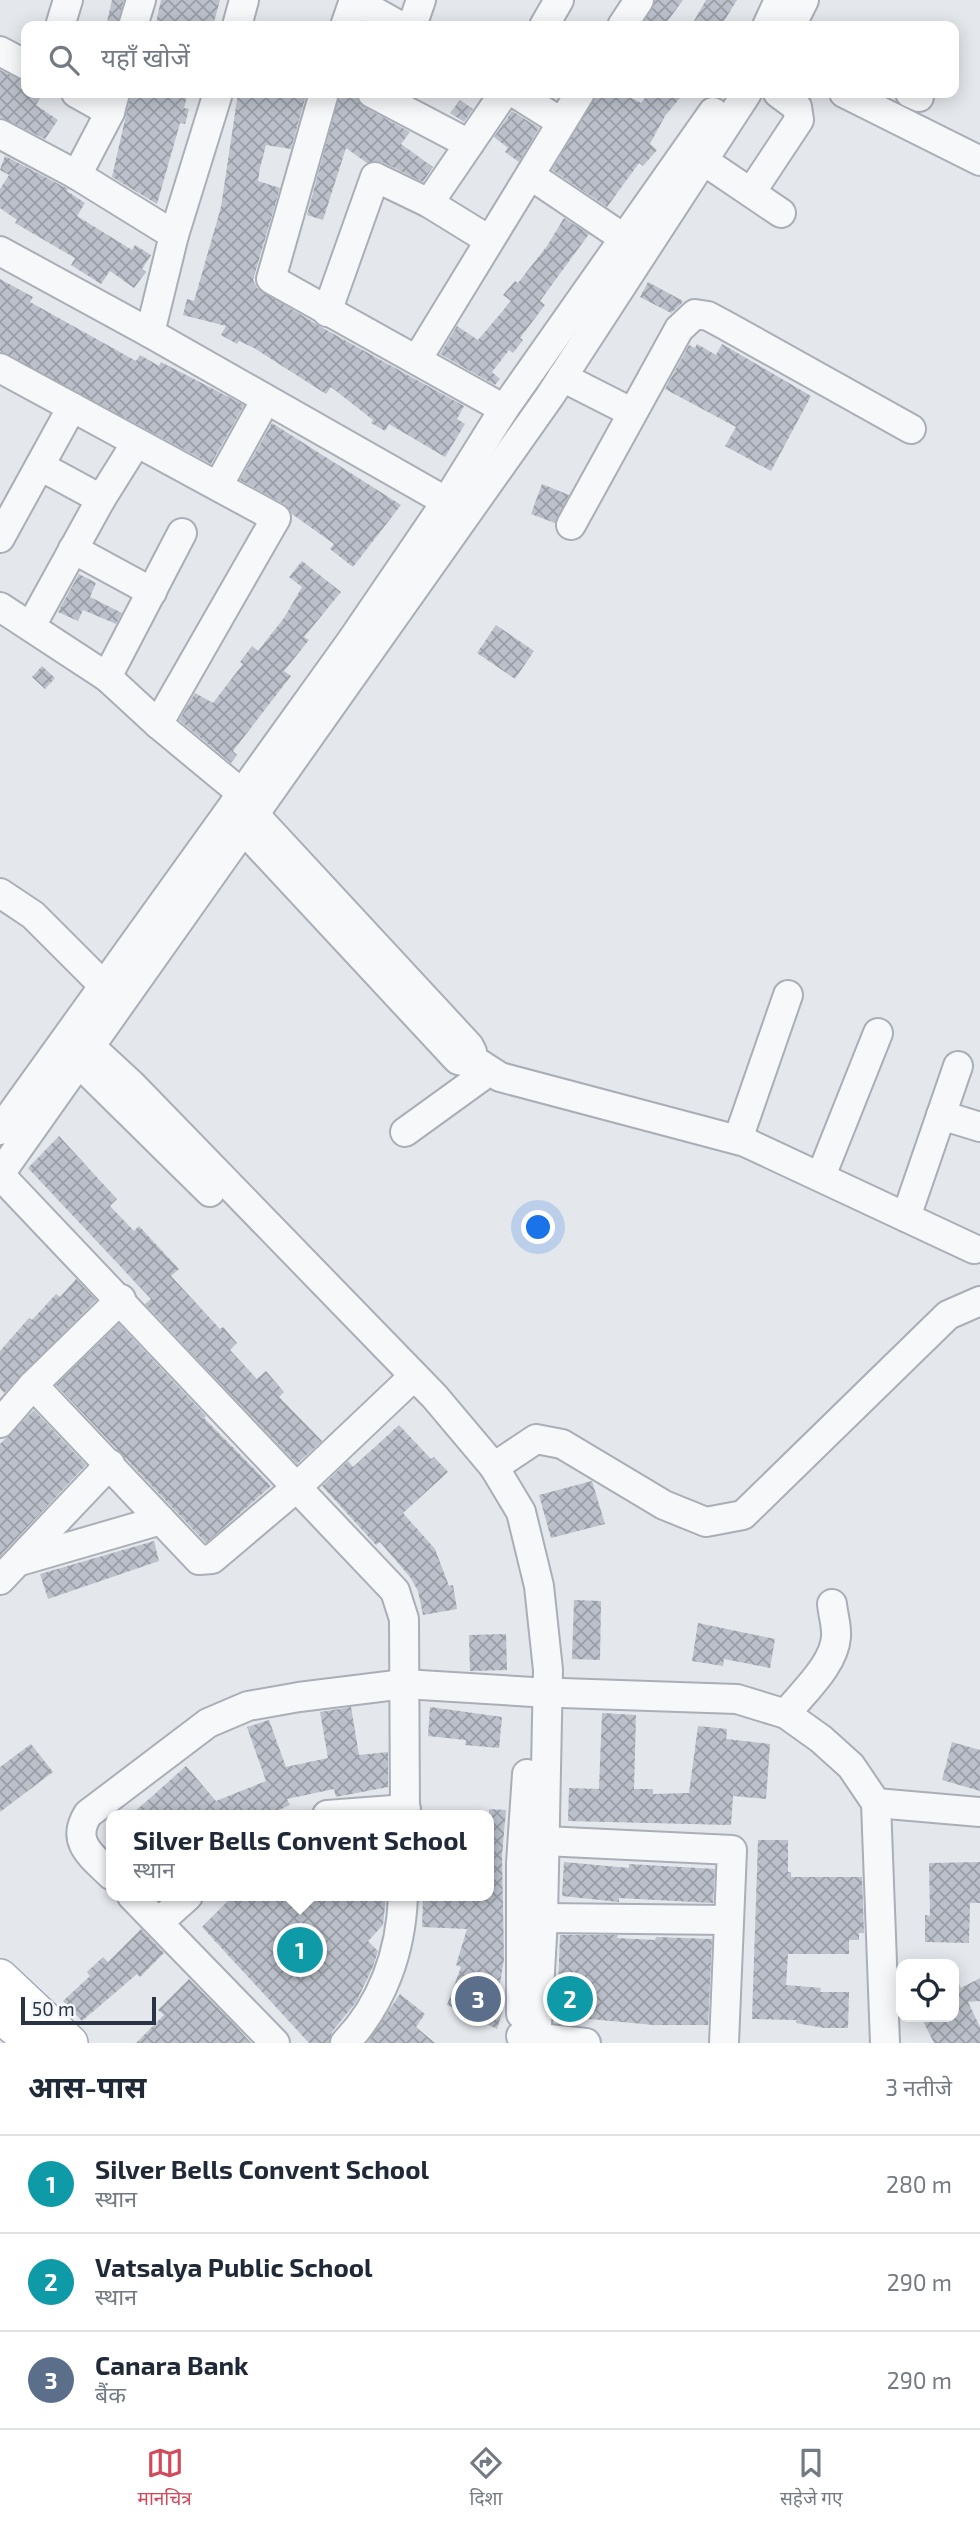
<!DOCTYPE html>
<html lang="hi">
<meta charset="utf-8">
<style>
:root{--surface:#fff;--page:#f6f6f7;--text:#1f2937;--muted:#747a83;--line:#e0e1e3;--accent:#d1495b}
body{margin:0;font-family:"Exo 2","Noto Sans Devanagari",sans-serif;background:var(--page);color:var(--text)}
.controls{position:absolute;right:21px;bottom:21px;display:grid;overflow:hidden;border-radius:14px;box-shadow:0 4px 18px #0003}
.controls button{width:63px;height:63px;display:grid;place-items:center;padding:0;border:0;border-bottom:2px solid var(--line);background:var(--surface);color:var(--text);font:35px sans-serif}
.scale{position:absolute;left:21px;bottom:18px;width:135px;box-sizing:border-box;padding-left:7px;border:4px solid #2b3445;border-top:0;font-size:19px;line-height:24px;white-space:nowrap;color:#2b3445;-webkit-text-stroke:5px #f4f6f9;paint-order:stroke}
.you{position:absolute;left:539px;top:1228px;width:24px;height:24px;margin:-18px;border:5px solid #fff;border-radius:50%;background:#1a73e8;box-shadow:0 0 0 10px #1a73e833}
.badge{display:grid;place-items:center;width:46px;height:46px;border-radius:50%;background:var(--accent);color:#fff;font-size:23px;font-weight:700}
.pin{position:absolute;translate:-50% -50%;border:4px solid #fff;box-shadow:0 2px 7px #0006}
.popup{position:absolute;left:106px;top:1810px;width:388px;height:91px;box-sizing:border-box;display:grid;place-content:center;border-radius:14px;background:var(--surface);filter:drop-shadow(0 2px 5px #0005);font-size:23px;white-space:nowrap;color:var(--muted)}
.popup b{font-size:26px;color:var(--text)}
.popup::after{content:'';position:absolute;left:50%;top:100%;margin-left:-14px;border:14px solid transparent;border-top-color:var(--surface)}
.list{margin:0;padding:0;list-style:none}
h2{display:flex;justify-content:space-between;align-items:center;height:91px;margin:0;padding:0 28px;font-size:30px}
h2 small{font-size:23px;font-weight:400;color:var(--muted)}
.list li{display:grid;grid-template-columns:46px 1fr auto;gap:21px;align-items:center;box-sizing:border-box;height:98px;padding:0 28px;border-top:2px solid var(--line)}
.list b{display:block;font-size:26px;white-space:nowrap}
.list p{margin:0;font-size:23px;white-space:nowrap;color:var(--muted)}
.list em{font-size:23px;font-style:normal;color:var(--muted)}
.icon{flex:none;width:38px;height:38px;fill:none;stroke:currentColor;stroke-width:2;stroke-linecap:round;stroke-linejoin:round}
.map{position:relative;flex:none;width:980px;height:2043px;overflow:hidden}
.search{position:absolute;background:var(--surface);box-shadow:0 4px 18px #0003;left:21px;right:21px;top:21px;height:77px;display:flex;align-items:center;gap:18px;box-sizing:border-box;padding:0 24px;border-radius:14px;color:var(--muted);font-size:26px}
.sheet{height:385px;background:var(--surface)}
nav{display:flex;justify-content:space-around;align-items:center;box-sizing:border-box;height:98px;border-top:2px solid var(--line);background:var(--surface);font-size:19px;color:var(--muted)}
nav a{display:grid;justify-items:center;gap:4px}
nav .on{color:var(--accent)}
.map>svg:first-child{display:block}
.building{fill:url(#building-cross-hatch)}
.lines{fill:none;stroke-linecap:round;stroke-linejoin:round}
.minor-casing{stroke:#a9aeb7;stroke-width:32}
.major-casing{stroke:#a3abb8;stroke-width:38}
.minor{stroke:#f7f8fa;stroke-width:28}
.major{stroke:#fff;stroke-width:35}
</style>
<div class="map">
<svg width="980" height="2043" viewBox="0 0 980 2043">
<defs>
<pattern id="building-cross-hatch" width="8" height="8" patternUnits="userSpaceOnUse" patternTransform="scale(1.75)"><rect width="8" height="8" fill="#bbc0ca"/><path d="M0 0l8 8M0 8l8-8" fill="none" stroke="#989da6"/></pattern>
</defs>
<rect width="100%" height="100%" fill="#e4e7ec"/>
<g class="building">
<path d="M112 0H124L117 26H106Z"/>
<path d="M161 0H220L213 26 156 23Z"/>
<path d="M655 0H683L664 26H642Z"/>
<path d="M706 0H737L721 26H691Z"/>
<path d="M0 70 26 82V93H43L36 105 58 120 45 139 0 117Z"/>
<path d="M131 93H188L184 108 189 109 185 124 180 123 157 204 112 177Z"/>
<path d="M238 93 306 95 291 149 266 145 260 168 258 181 280 188 253 280 257 288 321 327 464 406 457 419 465 424 445 457 389 424 385 431 371 423 373 420 331 387 326 394 254 348 239 341 237 344 221 335 226 326 183 315 187 299 194 301 221 207Z"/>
<path d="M340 93 355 94 364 107 410 132 401 144 433 167 423 182 382 162 367 163 346 148 323 220 307 215Z"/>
<path d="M597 93H622L641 103 649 93H684L665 116 650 144 657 150 643 166 639 163 607 207 552 170Z"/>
<path d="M460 100 473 109 464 122 450 113Z"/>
<path d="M512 111 539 128 519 162 505 152 508 148 494 137Z"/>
<path d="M5 156 68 189 67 191 85 203 77 216 132 250 135 245 151 255 142 269 146 272 134 288 110 271 101 284 71 265 75 258 15 223 17 220 0 208V189L9 175 0 170Z"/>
<path d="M564 218 589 234 540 301 545 305 520 338 523 340 513 353 509 350 492 372 500 379 495 385 440 354 457 326 478 340 511 301 503 295 515 281 518 283 547 246Z"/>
<path d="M0 279 33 297 30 302 136 361 140 355 159 366 161 362 244 405 211 464 0 351Z"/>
<path d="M648 282 683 301 681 304 671 313 640 297Z"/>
<path d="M697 344 716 355 722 344 811 396 771 471 725 446 736 427 665 389 689 345 695 348Z"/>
<path d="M272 423 401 505 353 567 330 549 334 544 292 514 284 504 240 480Z"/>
<path d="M542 484 569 495 555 523 531 514Z"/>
<path d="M302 561 341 592 304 637 309 640 284 671 291 676 233 751 237 755 231 763 179 720 195 693 213 703 243 664 240 662 252 646 258 651 284 618 302 587 289 577Z"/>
<path d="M79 574 96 583 90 597 122 613 116 624 83 610 78 621 58 612Z"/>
<path d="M496 625 534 651 515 679 477 653Z"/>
<path d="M42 666 55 678 45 689 32 677Z"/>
<path d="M59 1136 117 1199 110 1206 134 1231 139 1226 179 1269 171 1276 220 1329 223 1327 237 1343 230 1350 257 1379 266 1371 284 1392 279 1397 322 1441 297 1464 145 1304 151 1299 28 1168Z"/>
<path d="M76 1279 96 1300 4 1393 0 1389V1351L29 1318 32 1320 56 1294 60 1297Z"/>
<path d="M119 1324 206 1416 204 1418 271 1486 206 1543 56 1385Z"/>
<path d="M34 1410 86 1465 0 1556V1444Z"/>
<path d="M399 1425 431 1459 434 1457 448 1472 403 1513 435 1549 449 1586 453 1585 457 1609 423 1615 418 1591 410 1577 380 1542 376 1545 322 1486 348 1461 353 1467Z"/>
<path d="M592 1481 605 1524 551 1538 539 1495Z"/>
<path d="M154 1541 159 1561 48 1599 40 1574Z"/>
<path d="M574 1600 601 1601 600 1660 572 1659Z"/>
<path d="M698 1623 775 1639 770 1668 724 1659 723 1666 692 1661Z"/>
<path d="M506 1634 507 1670 470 1671 469 1635Z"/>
<path d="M351 1707 359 1755 388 1752V1787L336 1797 334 1789 287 1799 290 1805 268 1815H131L186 1766 216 1801 266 1781 247 1727 269 1720 286 1767 328 1758 320 1712Z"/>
<path d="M430 1707 502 1717 499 1748 465 1745 466 1740 428 1736Z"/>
<path d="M602 1713 636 1715 634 1789H653V1794L689 1793 698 1726 727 1729 726 1739 770 1744 766 1799 733 1796 731 1825 568 1821 569 1788 599 1789Z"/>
<path d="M952 1742 980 1750V1791L942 1780Z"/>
<path d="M31 1744 53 1772 0 1812V1767Z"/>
<path d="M489 1809 506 1810 502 1856 504 1959 499 1989 504 1991V2006L497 2029 447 2005 461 1967 456 1965 467 1929 422 1927 423 1900 465 1901V1896H489Z"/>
<path d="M758 1840H788V1872H791V1877H862L864 1933H859V1940H849V1954H788L786 1985 821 1988 820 1992H849L848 2028H824L796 2023V2020L752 2019Z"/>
<path d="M564 1862 629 1868V1864L715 1869 713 1903 619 1898V1902L562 1896Z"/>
<path d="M980 1862V1903H970L969 1943 925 1942V1915L930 1916 929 1863Z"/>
<path d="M233 1896 386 1897 383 1925 368 1941 378 1951 372 1969 356 2002 332 2032 329 2043H309L202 1927Z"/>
<path d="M141 1929 164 1953 140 1977 137 1974 82 2021 63 2001 90 1976 87 1972 103 1957 108 1962Z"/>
<path d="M560 1935H618L617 1938 655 1940 656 1937 712 1939 708 2025H654L557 2016Z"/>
<path d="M954 1973 961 1988 980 1978V2001L968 2002 980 2027V2043H934L921 2017H954Z"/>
<path d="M189 1979 232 2022 251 2043H136L164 2015 158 2010Z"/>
<path d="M400 1994 425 2014 416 2027 435 2043H367Z"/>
</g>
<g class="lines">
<g class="minor-casing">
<g id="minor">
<path d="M354 0 400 26"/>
<path d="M60 26 68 0"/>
<path d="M133 26 141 0"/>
<path d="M237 26 244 0"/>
<path d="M345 26 354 0"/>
<path d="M412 26 421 0"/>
<path d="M544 26 559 0"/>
<path d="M622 26 639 0"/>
<path d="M767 26 779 0"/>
<path d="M791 26 804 0"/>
<path d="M0 51 26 65"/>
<path d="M76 93 110 112"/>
<path d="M324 93 271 279 504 409"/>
<path d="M372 93 469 144"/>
<path d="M515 93 561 122"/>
<path d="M844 93 980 161"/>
<path d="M910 93 919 97"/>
<path d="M0 134 77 175 174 235"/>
<path d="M704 161 781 213"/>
<path d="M77 175 110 112 115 93"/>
<path d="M530 175 625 239"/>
<path d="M752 191 799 120 797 107 778 93"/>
<path d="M429 203 504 93"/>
<path d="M0 251 150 333 461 510"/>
<path d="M327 312 375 177 429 203 489 240"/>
<path d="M150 333 174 235 218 93"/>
<path d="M418 358 580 93"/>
<path d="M0 368 276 518 158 724"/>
<path d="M562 377 631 412"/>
<path d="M218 486 265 401"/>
<path d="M101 499 136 443"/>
<path d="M571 525 679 329 695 314 708 316 723 324 911 429"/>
<path d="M0 538 72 407"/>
<path d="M73 549 152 592"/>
<path d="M0 607 107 677 158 724 257 806"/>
<path d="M31 626 101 499 40 466"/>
<path d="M107 677 182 533"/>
<path d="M244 830 458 1060 463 1061 472 1052 469 1046 255 815"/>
<path d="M0 893 33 915 117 999"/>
<path d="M78 1035 131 1084 435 1397 494 1467 521 1512 539 1586 548 1670 543 1918 536 2043"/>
<path d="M67 1051 210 1192"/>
<path d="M469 1057 500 1077 745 1142 974 1249"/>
<path d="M941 1115 980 1127"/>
<path d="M0 1130 352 640 446 502 504 409 713 112"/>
<path d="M405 1132 488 1072"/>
<path d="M738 1139 788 995"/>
<path d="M0 1174 550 396 747 93"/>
<path d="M0 1175 395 1591 404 1619 405 1815"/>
<path d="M821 1176 878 1033"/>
<path d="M906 1217 958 1066"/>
<path d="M33 1385 199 1560 212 1559 296 1488 414 1376"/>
<path d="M0 1423 33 1385 121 1299"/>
<path d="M494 1467 536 1439 562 1444 664 1505 706 1522 743 1515 948 1315 980 1301"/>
<path d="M20 1561 161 1520"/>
<path d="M0 1580 110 1464"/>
<path d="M786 1714C803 1692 834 1665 836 1637 837 1626 833 1615 832 1604"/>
<path d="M876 1803 980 1812"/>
<path d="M327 1815 406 1809"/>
<path d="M544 1841 732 1850 724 2043"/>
<path d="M111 1875C92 1856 70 1842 88 1814L208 1723 248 1706 299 1697 404 1684 533 1692 737 1699 786 1714 821 1739 851 1766 876 1803 885 2043"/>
<path d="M132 1896 275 2043"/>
<path d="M543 1918 729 1920"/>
<path d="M159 1922 188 1896"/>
<path d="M521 2014V1863L527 1774"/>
<path d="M521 2036 586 2043"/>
<path d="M345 2043C383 2003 401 1951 403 1896"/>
</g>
</g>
<g class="major-casing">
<g id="major">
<path d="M0 1977 70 2043"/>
<path d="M0 2015 33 2043"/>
</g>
</g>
<use href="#minor" class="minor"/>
<use href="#major" class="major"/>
</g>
</svg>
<div class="controls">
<button><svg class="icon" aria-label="locate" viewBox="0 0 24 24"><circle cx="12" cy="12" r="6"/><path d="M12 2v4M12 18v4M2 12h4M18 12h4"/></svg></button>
</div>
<div class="scale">50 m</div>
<div class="you"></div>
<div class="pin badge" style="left:300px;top:1950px;background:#0f9aa8">1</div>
<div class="popup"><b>Silver Bells Convent School</b>स्थान</div>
<div class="pin badge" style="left:570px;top:1999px;background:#0f9aa8">2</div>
<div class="pin badge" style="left:478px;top:1999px;background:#5c6f8a">3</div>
<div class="search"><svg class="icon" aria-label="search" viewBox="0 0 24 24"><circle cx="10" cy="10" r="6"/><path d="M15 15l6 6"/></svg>यहाँ खोजें</div>
</div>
<section class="sheet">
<h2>आस-पास<small>3 नतीजे</small></h2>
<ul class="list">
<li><span class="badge" style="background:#0f9aa8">1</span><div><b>Silver Bells Convent School</b><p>स्थान</p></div><em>280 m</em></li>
<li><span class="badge" style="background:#0f9aa8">2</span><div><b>Vatsalya Public School</b><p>स्थान</p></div><em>290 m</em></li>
<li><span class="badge" style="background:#5c6f8a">3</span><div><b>Canara Bank</b><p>बैंक</p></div><em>290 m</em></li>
</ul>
</section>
<nav>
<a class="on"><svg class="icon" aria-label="map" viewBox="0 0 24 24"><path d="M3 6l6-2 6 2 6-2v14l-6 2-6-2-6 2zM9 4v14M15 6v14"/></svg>मानचित्र</a>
<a><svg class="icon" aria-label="directions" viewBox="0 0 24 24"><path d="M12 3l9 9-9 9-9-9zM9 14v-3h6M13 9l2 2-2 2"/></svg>दिशा</a>
<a><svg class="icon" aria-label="saved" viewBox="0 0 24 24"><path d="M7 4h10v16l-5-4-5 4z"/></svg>सहेजे गए</a>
</nav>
